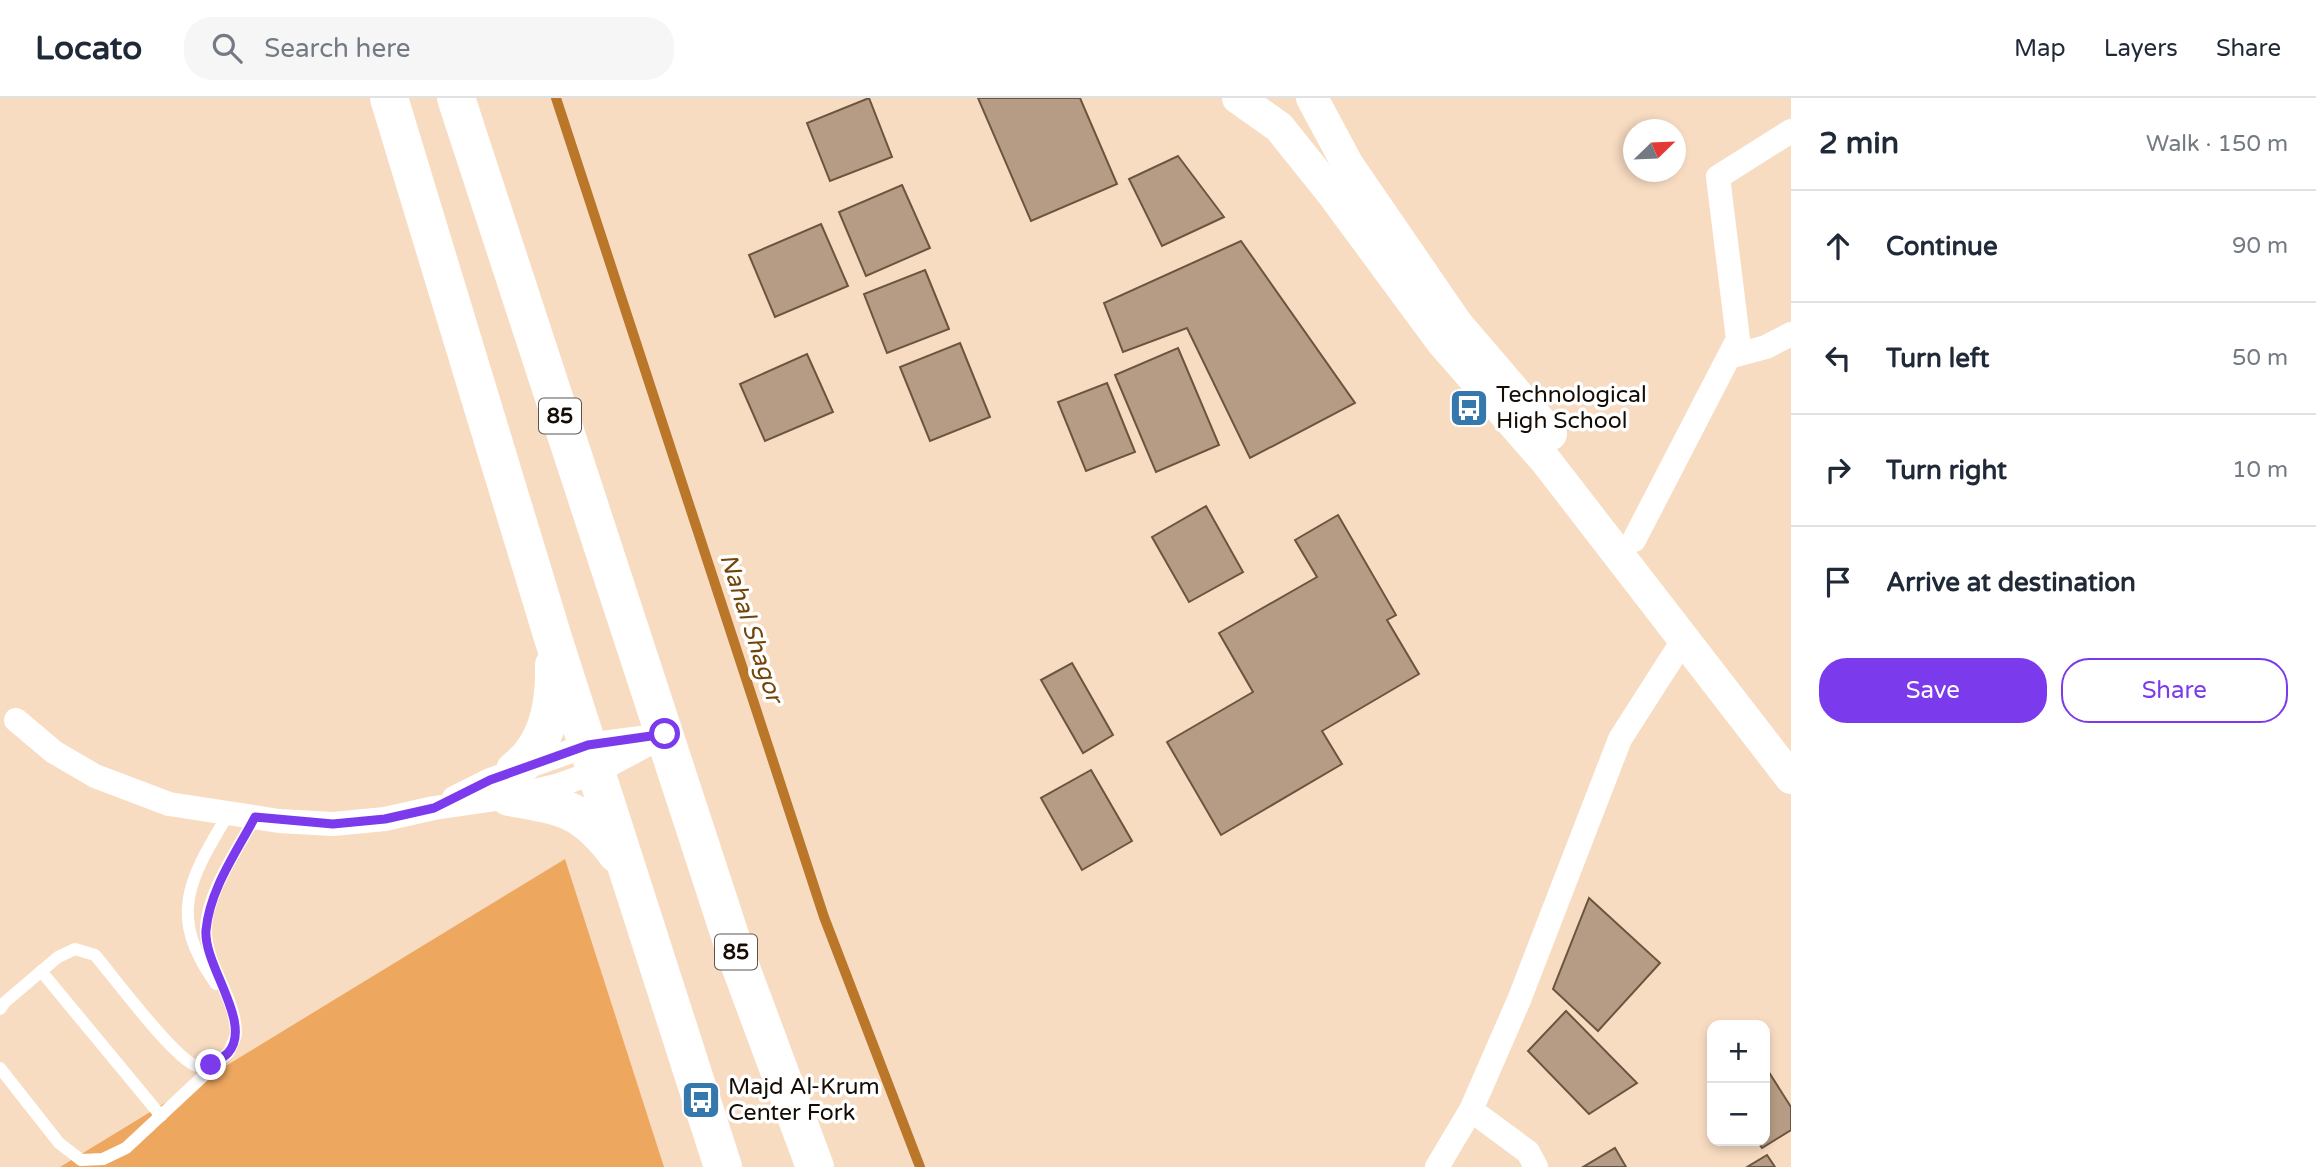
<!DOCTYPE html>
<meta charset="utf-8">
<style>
:root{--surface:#fff;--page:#f6f6f7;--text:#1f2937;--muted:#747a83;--line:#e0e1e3;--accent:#7c3aed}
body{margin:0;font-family:"Varela Round",sans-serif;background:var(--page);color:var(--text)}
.controls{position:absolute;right:21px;bottom:21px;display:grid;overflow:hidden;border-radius:14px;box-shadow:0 4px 10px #0003}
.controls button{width:63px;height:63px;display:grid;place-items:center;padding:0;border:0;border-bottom:2px solid var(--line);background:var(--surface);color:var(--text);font:35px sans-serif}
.compass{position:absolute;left:1623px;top:21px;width:63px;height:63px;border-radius:50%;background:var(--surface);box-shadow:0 4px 10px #0003;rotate:67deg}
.stop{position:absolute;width:21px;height:21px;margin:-16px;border:5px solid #7c3aed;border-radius:50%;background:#fff}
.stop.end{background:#7c3aed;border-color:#fff;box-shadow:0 2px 7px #0008}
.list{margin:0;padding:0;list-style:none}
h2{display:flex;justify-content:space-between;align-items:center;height:91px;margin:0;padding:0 28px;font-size:30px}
h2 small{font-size:23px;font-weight:400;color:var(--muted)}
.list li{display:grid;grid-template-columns:46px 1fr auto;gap:21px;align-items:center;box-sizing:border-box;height:112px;padding:0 28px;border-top:2px solid var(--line)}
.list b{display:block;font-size:26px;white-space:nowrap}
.list em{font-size:23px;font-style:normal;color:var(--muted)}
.actions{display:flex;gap:14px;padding:21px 28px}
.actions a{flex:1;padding:16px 0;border:2px solid var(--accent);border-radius:28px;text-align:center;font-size:24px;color:var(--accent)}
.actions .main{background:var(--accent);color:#fff}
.icon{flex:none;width:38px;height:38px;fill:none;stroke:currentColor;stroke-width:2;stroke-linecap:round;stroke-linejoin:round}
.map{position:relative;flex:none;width:1791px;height:1069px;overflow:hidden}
header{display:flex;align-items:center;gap:42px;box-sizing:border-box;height:98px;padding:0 35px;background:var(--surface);border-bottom:2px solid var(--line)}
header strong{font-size:33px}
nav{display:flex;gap:38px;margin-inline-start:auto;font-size:24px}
.search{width:490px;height:63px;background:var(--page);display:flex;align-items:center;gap:18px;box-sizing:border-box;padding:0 24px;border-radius:28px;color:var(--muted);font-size:26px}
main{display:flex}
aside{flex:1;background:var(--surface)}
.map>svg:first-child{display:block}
.green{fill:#eda75f}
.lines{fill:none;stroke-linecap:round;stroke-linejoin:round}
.stream{stroke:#bb7729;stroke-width:10}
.building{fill:#b69c84;stroke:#6c553e;stroke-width:2}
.service{stroke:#fff;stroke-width:12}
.minor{stroke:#fff;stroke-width:24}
.tertiary{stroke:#fff;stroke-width:32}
.trunk{stroke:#fff;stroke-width:38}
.route{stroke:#7c3aed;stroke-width:9}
.labels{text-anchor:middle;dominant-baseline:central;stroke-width:7;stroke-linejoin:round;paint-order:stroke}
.shield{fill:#fff;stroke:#5b554f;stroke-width:2}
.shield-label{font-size:21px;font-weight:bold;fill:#150c04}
.poi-label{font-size:23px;fill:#150c04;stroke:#fff;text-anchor:start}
.water-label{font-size:24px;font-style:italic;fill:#73450b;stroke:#fff}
</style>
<header>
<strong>Locato</strong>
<div class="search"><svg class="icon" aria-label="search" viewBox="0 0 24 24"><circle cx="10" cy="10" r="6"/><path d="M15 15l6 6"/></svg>Search here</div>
<nav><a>Map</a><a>Layers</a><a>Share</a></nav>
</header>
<main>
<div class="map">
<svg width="1791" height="1069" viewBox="0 0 1791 1069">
<rect width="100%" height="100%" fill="#f8dcc2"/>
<path class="green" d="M565 761 664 1069H60Z"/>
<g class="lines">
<path class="stream" d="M556 0 824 819 920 1069"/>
</g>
<g class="building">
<path d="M869 0 892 59 830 83 807 25Z"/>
<path d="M978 0H1080L1117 86 1031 123Z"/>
<path d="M1178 58 1224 119 1162 148 1129 81Z"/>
<path d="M902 87 930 150 866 178 839 114Z"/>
<path d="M821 126 848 188 775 219 749 157Z"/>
<path d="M1241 143 1355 305 1250 360 1187 230 1123 254 1104 205Z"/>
<path d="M925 172 949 231 887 255 864 196Z"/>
<path d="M960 245 990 319 930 343 900 269Z"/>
<path d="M1178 250 1219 347 1156 374 1115 277Z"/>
<path d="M807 256 833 314 765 343 740 286Z"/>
<path d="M1107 285 1135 354 1086 373 1058 304Z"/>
<path d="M1206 408 1243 474 1189 504 1152 439Z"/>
<path d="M1338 417 1396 517 1387 522 1419 576 1322 633 1342 666 1221 737 1167 644 1253 594 1219 535 1317 479 1295 442Z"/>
<path d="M1072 565 1113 637 1083 655 1041 582Z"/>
<path d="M1091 672 1132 743 1082 772 1041 700Z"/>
<path d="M1589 800 1660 865 1598 933 1553 891Z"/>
<path d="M1566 913 1637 985 1589 1016 1528 953Z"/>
<path d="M1765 968 1791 1009V1032L1762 1050 1757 1043H1765Z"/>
<path d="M1615 1050 1626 1069H1583Z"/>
<path d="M1767 1057 1775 1069H1747Z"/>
</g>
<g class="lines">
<g class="service">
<path d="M41 873 161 1018"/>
<path d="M216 886C166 817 190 780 229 715"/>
<path d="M0 911 5 904 58 859 75 851 95 857C112 877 176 963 197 968 204 969 212 966 217 962"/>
<path d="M0 970 59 1045 81 1062 103 1061 126 1050 229 954C231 948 236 940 236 934 235 900 209 871 206 837 203 800 238 751 255 719"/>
</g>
<g class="minor">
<path d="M1729 259 1766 249 1791 236"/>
<path d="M1634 442 1738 241 1718 79 1791 33"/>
<path d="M16 622 54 654 95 678 169 706 279 723 333 726 385 721 434 710 509 699 556 688 596 674 665 637"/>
<path d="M454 700 490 682 588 647 648 639"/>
<path d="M1471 1012 1528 1054 1536 1069"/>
<path d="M1437 1069 1471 1012 1519 902 1620 641 1684 541"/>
</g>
<g class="tertiary">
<path d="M1238 0 1279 29 1332 95 1442 244 1546 363 1791 680"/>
<path d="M1312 0 1348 67 1457 226 1551 336"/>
</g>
<g class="trunk">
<path d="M389 0 553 540 723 1069"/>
<path d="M456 0 738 862 815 1069"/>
<path d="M515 672C548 648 555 605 554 567"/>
<path d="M509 699C562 708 583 710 617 756"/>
</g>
</g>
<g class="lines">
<path class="route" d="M211 967C216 963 224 959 228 955 254 926 203 867 206 832 210 791 236 755 255 719L333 726 385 721 434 710 490 682 588 647 665 636"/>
</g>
<defs>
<g id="bus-square" transform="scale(2.0125)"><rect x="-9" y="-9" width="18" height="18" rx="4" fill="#3478ae" stroke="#fff"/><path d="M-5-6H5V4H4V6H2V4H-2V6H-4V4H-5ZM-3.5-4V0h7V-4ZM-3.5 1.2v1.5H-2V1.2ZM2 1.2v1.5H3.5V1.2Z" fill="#fff"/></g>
</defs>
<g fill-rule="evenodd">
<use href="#bus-square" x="1469" y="310"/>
<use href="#bus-square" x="701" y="1002"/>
</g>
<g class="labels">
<g class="shield">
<rect x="539" y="300.5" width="42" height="35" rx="5"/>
<rect x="715" y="836.5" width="42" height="35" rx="5"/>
</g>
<g class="shield-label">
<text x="560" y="318">85</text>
<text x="736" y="854">85</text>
</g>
<g class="poi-label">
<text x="1496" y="297">Technological<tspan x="1496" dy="26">High School</tspan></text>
<text x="728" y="989">Majd Al-Krum<tspan x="728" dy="26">Center Fork</tspan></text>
</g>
<g class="water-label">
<text transform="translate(751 530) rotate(72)">Nahal Shagor</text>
</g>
</g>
</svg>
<div class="controls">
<button>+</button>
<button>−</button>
</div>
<svg class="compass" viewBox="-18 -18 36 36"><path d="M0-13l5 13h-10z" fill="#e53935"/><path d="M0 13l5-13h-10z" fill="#747a83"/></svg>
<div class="stop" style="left:665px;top:636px"></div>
<div class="stop end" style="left:211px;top:967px"></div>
</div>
<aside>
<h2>2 min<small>Walk · 150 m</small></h2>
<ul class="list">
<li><svg class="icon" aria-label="ahead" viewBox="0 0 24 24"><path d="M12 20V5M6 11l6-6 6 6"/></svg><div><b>Continue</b></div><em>90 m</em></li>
<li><svg class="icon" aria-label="left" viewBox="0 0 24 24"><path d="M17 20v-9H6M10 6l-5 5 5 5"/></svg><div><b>Turn left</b></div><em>50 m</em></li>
<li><svg class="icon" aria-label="right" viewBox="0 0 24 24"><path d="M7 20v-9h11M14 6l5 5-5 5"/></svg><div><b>Turn right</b></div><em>10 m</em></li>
<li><svg class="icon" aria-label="arrive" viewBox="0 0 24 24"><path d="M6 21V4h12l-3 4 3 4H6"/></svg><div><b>Arrive at destination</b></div></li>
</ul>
<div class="actions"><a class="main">Save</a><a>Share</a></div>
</aside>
</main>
